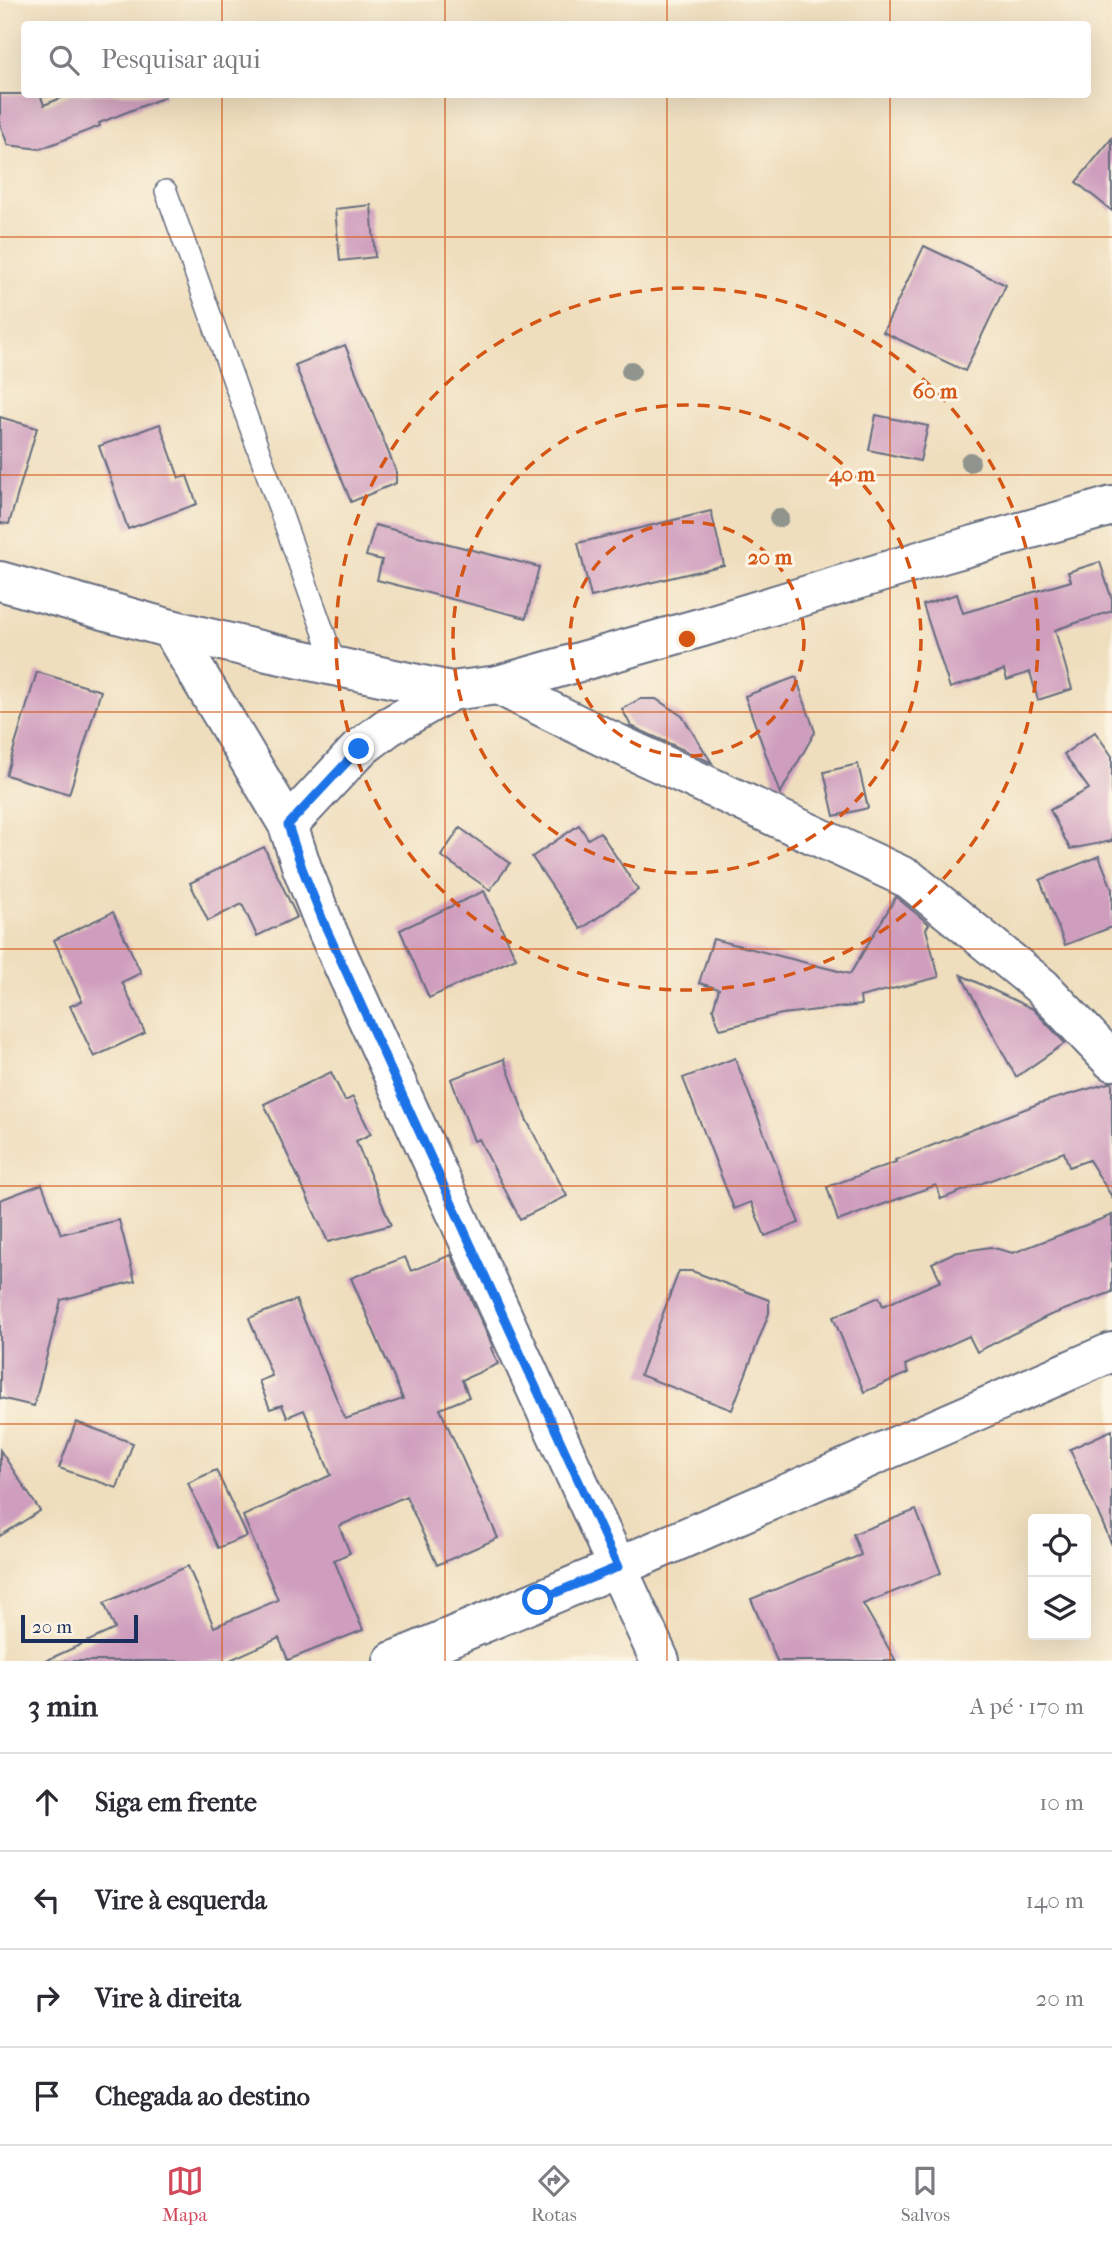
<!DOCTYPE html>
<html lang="pt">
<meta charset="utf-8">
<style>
:root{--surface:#fff;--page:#f7f7f7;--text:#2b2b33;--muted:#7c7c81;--line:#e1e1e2;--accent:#d1495b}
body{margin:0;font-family:"IM FELL French Canon",serif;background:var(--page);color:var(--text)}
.controls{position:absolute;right:21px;bottom:21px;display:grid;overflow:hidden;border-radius:7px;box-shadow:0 7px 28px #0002}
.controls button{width:63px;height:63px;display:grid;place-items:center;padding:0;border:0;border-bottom:2px solid var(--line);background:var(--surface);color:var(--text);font:35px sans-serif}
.scale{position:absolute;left:21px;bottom:18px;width:117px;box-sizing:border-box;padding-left:7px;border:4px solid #1b2f5e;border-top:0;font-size:19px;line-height:24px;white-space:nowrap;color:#1b2f5e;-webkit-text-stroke:5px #fcf5e5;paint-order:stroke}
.stop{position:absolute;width:21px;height:21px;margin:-16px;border:5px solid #1a73e8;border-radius:50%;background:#fff}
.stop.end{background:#1a73e8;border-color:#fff;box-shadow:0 2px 7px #0008}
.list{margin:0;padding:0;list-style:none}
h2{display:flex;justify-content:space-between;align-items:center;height:91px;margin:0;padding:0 28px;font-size:30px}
h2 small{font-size:23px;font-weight:400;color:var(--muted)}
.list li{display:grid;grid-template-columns:46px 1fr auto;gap:21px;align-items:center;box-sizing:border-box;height:98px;padding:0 28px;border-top:2px solid var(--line)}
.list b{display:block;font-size:26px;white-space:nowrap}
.list em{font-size:23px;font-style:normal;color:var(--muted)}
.icon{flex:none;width:38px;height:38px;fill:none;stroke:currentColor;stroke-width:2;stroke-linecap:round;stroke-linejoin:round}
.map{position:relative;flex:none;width:1112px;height:1661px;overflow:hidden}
.search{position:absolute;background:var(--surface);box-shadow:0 7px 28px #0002;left:21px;right:21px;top:21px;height:77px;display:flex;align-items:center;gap:18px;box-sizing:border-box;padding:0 24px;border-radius:7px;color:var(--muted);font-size:26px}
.sheet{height:483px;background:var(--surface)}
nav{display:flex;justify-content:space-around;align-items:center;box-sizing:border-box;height:98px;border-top:2px solid var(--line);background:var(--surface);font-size:19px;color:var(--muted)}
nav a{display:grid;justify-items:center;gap:4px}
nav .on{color:var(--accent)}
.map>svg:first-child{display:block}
.building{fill:#cf9dbd}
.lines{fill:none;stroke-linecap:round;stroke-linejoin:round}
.lane-casing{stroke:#656c7f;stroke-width:24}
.street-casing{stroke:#656c7f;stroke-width:42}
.secondary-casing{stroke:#656c7f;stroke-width:42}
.lane{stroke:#fff;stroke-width:21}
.street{stroke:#fff;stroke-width:38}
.secondary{stroke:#fff;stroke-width:38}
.tree{fill:#8f948d}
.route{stroke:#1a73e8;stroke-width:9}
.grid{fill:none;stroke:#d45514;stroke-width:2;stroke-opacity:0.55}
.ring{fill:none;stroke:#d45514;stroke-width:3.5;stroke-dasharray:12 9}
.centre{fill:#d45514;stroke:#fcf5e5;stroke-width:3.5}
.ring-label{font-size:21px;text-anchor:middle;font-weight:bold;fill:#d45514;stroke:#fcf5e5;stroke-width:6;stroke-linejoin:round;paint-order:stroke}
</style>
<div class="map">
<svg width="1112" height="1661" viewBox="0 0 1112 1661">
<rect width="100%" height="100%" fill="#fcf5e5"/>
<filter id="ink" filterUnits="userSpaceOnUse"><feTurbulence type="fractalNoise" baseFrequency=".0143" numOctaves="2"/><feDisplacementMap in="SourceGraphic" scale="14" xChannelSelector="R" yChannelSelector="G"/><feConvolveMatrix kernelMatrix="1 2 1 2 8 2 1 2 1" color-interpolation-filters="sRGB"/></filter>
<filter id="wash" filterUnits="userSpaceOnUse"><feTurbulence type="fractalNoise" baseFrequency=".00686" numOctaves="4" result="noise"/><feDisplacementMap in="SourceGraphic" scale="28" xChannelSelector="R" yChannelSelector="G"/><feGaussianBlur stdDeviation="1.57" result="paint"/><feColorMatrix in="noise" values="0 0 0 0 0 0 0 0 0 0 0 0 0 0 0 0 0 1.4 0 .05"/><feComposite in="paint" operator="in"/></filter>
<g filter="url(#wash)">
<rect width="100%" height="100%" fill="#efdebd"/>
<g id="blocks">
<g class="building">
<path d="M0 94H40L44 105 71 94H165V97L99 123 100 126 40 149 8 145 0 124Z"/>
<path d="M1112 138V211L1076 182Z"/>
<path d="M371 205 375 257 340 261 335 209Z"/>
<path d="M924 246 1006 285 965 371 883 332Z"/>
<path d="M345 345 396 471V483L351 502 295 365Z"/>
<path d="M876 415 928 426 920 461 869 450Z"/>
<path d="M0 417 37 428 9 524 0 523Z"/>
<path d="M160 424 179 478 187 476 197 504 128 529 99 446Z"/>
<path d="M711 511 724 565 591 597 578 543Z"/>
<path d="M375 525 539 567 526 618 377 580 382 560 366 556Z"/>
<path d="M1100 562 1112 600V611L1055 630 1072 689 1038 700 1030 672 1007 680 1004 670 950 688 923 605 957 594 963 613 1071 581 1068 572Z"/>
<path d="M37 672 101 691 69 794 6 775Z"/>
<path d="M796 677 815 732 780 794 745 696Z"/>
<path d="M640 699H656L682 716 712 763 631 726 622 709Z"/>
<path d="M1095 732 1112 756V841L1070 849 1050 810 1089 789 1064 754Z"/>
<path d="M858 764 868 808 834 816 824 772Z"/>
<path d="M579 825 588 839 600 832 638 890 581 929 532 857Z"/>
<path d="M460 828 510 863 490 890 441 856Z"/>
<path d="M264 847 297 917 257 936 242 904 208 921 190 883Z"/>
<path d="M1099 856 1112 889V927L1065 945 1040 880Z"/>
<path d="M484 891 516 958 429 998 400 930Z"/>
<path d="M896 897 929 924 926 929 939 977 860 997 861 1005 782 1014 720 1029 713 1009 719 989 699 983 713 939 850 974Z"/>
<path d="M113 912 141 973 122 982 145 1033 94 1057 70 1006 82 1001 54 940Z"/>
<path d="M961 975 1033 1009 1065 1043 1016 1077Z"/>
<path d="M735 1058 799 1223 765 1236 751 1202 734 1209 683 1078Z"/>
<path d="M504 1059 526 1119 567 1196 520 1219 479 1139 474 1141 451 1079Z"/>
<path d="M331 1072 345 1101 353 1097 371 1134 356 1141 391 1225 328 1242 264 1104Z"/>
<path d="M1112 1082V1197L1089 1160 1069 1167 1064 1152 941 1199 936 1185 838 1221 827 1187 896 1162 895 1160 1040 1103Z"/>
<path d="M42 1184 61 1234 119 1220 135 1281 61 1300 34 1406 0 1398V1200Z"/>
<path d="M1112 1215V1292L1048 1316 977 1352 969 1336 905 1365 908 1373 864 1392 833 1317 879 1297 883 1306 941 1281 932 1263 953 1253 990 1247 1013 1253Z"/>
<path d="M451 1255 493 1347 491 1348 498 1364 462 1380 469 1397 440 1409 498 1538 437 1565 406 1496 339 1526 350 1553 334 1560 363 1630 288 1660 279 1638 228 1661H45L115 1629 104 1603 188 1566 214 1627 278 1600 243 1516 331 1475 304 1410 287 1417 282 1405 270 1409 259 1381 272 1376 249 1318 296 1300 345 1419 403 1399 351 1278 405 1257 411 1271Z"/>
<path d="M679 1271H692L769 1300V1313L732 1410 640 1375Z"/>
<path d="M76 1422 133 1443 117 1488 59 1468Z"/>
<path d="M1112 1430V1545L1070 1449Z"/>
<path d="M0 1450 40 1511 0 1536Z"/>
<path d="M216 1470 247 1536 218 1548 188 1483Z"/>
<path d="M916 1510 941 1573 863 1604 896 1661H777L751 1599 861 1555 853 1534Z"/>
</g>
</g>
</g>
<g filter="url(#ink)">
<use href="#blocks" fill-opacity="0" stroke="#656c7f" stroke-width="2"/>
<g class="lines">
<g class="lane-casing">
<path id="lane" d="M166 191 336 667"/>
</g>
<g class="street-casing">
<g id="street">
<path d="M498 685 601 736 909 879 1042 987 1112 1061"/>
<path d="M393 1661 618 1567 1112 1352"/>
</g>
</g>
<g class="secondary-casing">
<g id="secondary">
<path d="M0 581 171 629 272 653 451 691 498 685 703 627 932 557 1112 506"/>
<path d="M171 629 288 825 302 868 326 928 660 1661"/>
<path d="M288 825 359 749 388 727 451 691"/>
</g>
</g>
<use href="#lane" class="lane"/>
<use href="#street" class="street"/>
<use href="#secondary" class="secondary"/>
</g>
<g class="tree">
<circle cx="631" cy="371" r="10"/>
<circle cx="970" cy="462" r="10"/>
<circle cx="779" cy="518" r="10"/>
</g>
</g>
<g class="lines" filter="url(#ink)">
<path class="route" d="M359 749 288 825 302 868 326 928 618 1567 538 1600"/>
</g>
<path class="grid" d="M222 0V24M445 0V24M667 0V24M890 0V24M222 94V1661M445 94V1661M667 94V1661M890 94V1661M0 237H1112M0 475H1112M0 712H1112M0 949H1112M0 1186H1112M0 1424H1112"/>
<g class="ring">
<circle cx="687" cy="639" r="117"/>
<circle cx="687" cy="639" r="234"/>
<circle cx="687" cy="639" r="351"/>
</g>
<circle cx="687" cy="639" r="10" class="centre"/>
<g class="ring-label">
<text x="935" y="398">60 m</text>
<text x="852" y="481">40 m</text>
<text x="770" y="564">20 m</text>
</g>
</svg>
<div class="controls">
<button><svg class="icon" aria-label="locate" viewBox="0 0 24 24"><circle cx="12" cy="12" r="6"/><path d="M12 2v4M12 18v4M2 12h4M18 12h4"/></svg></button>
<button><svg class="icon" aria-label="layers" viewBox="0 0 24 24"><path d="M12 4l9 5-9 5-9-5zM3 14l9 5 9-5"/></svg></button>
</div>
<div class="scale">20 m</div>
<div class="stop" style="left:538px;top:1600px"></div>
<div class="stop end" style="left:359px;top:749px"></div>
<div class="search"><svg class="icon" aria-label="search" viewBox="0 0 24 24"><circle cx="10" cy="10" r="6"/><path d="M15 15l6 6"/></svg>Pesquisar aqui</div>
</div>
<section class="sheet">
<h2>3 min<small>A pé · 170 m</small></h2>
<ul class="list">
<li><svg class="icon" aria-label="ahead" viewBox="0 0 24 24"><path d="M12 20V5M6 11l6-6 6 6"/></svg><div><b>Siga em frente</b></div><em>10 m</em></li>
<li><svg class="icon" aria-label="left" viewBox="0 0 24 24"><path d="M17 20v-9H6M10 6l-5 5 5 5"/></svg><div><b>Vire à esquerda</b></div><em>140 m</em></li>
<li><svg class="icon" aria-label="right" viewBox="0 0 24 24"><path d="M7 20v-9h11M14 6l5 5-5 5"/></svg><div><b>Vire à direita</b></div><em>20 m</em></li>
<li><svg class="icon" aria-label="arrive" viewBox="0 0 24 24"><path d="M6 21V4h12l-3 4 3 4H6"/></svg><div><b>Chegada ao destino</b></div></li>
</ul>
</section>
<nav>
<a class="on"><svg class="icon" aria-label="map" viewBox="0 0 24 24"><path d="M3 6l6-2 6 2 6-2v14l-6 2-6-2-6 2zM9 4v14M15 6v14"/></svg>Mapa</a>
<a><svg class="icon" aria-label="directions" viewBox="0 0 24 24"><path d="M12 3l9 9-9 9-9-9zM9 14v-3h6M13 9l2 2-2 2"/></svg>Rotas</a>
<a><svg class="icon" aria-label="saved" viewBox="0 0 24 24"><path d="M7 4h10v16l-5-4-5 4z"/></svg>Salvos</a>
</nav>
